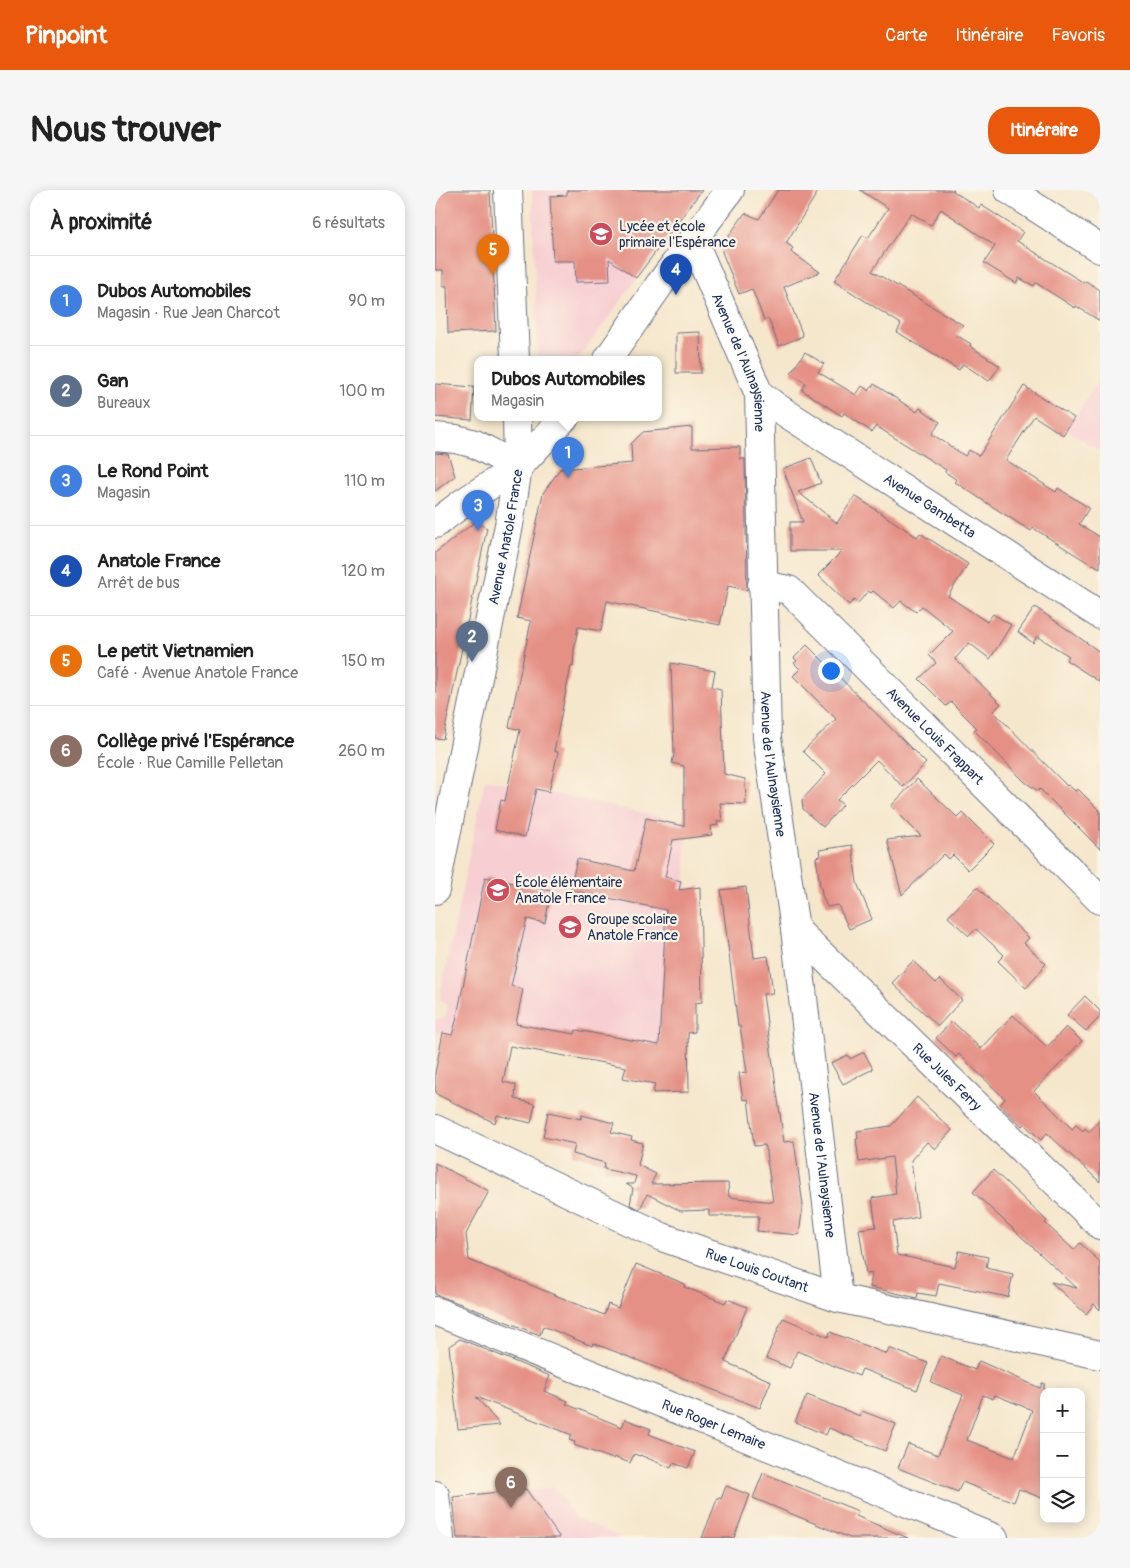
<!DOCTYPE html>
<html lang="fr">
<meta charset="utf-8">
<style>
:root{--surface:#fff;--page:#f6f6f6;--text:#222;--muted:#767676;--line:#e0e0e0;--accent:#ea580c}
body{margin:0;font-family:Pangolin,sans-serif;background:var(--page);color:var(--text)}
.controls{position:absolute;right:15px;bottom:15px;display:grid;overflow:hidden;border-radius:10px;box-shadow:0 2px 12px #0003}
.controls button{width:45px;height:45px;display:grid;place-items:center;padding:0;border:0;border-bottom:1px solid var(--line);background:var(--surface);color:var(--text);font:25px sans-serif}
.you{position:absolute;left:395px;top:480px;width:18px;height:18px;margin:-12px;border:4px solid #fff;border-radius:50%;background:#1a73e8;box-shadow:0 0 0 8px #1a73e833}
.badge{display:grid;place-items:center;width:32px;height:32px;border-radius:50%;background:var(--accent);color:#fff;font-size:16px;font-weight:700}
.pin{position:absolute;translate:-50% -41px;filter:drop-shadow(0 1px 2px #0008)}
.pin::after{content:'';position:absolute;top:26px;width:18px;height:15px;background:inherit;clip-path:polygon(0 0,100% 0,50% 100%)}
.popup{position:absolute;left:39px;top:166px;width:188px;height:65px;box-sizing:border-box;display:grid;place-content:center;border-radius:10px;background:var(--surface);filter:drop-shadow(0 1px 4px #0005);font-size:16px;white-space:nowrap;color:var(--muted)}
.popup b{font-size:19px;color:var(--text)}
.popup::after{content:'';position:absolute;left:50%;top:100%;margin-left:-10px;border:10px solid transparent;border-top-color:var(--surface)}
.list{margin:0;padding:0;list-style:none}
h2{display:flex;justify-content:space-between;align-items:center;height:65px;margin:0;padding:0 20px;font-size:21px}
h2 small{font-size:16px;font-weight:400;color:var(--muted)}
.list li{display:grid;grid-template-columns:32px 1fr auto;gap:15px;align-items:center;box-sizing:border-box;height:90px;padding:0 20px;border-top:1px solid var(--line)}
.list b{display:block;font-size:19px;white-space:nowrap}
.list p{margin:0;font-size:16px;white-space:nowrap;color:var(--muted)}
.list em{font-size:16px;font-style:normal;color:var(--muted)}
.icon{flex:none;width:28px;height:28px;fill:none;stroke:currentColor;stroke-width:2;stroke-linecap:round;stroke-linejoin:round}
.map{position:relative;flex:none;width:665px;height:1348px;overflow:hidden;border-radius:20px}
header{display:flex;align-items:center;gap:30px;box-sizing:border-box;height:70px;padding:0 25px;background:var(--accent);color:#fff}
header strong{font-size:24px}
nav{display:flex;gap:28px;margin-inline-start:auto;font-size:18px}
.intro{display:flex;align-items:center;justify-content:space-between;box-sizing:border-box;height:120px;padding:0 30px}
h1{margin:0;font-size:35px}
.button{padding:12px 22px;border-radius:20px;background:var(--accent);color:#fff;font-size:18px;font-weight:700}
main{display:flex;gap:30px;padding:0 30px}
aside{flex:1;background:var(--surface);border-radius:20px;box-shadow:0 2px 12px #0003}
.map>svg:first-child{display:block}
.built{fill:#f7cfd3}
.building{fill:#e59085;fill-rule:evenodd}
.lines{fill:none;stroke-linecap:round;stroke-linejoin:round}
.minor-casing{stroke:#676f84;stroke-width:30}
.major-casing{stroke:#676f84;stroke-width:30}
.minor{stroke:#fff;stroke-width:28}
.major{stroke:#fff;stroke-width:28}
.labels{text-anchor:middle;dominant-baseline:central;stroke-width:4.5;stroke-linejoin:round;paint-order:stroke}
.poi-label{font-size:14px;fill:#1b2f5e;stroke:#fcf5e5;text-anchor:start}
.street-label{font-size:14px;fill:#1b2f5e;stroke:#fcf5e5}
</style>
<header>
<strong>Pinpoint</strong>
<nav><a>Carte</a><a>Itinéraire</a><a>Favoris</a></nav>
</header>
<div class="intro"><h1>Nous trouver</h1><a class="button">Itinéraire</a></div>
<main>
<aside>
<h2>À proximité<small>6 résultats</small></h2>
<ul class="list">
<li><span class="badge" style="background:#3f7fe0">1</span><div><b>Dubos Automobiles</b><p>Magasin · Rue Jean Charcot</p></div><em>90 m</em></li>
<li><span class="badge" style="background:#5c6f8a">2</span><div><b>Gan</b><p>Bureaux</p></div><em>100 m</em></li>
<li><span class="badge" style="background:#3f7fe0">3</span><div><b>Le Rond Point</b><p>Magasin</p></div><em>110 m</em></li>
<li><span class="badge" style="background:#1a4fb4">4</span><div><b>Anatole France</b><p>Arrêt de bus</p></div><em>120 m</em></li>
<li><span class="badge" style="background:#e8710a">5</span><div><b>Le petit Vietnamien</b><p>Café · Avenue Anatole France</p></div><em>150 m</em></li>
<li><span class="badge" style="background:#8d6e63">6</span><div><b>Collège privé l'Espérance</b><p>École · Rue Camille Pelletan</p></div><em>260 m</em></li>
</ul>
</aside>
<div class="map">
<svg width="665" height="1348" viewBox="0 0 665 1348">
<rect width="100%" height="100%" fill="#fcf5e5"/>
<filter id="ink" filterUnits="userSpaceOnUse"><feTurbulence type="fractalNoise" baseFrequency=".02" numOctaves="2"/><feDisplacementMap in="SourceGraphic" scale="10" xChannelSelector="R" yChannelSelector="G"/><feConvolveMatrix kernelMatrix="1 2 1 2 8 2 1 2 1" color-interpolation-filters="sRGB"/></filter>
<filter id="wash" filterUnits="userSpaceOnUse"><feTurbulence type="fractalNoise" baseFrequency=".0096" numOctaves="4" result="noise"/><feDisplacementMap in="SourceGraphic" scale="20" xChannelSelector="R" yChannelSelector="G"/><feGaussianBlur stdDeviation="1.12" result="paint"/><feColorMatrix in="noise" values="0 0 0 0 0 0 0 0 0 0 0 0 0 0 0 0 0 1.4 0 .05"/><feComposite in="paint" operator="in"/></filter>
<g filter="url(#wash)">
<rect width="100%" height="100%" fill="#f5e7cc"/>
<g class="built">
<path d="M97 0H267L143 169H103Z"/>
<path d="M665 188V261L632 240Z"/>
<path d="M50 589 250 632 254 888 0 842V830L10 828 13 816 4 810Z"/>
<path d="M119 1298 141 1328 187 1348H22L18 1307Z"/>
</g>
<g id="blocks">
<g class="building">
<path d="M0 0H55L61 141 13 143 12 96H8V80H0Z"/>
<path d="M132 0H267L201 88 174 69 175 91 141 92 140 71H118L115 6 132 5Z"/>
<path d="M343 0H384L351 53 358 58 356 62 385 82 349 97 368 146 344 156 333 128 329 130 317 99 304 104 287 62 288 54 310 23 324 29Z"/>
<path d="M425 0H519L518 1 544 18 546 15 588 42 582 51 649 93 651 91 665 100V131L641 116 640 118 601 93 599 96 584 88 581 93 549 73 560 56 506 19 496 35 476 23 437 81 528 135 521 145 536 154 535 156 565 176 554 191 528 174 524 180 462 142 466 134 399 91 428 45 433 48 453 18Z"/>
<path d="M265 142 266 183H241V143Z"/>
<path d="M370 162 389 174 383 182 421 205 427 196 434 201 439 194 482 222 485 218 505 232 497 244 530 266 534 260 544 266 589 196 639 228 628 245 599 226 571 270 621 302 623 298 654 318 644 334 665 347V378L658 374 657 375 598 338 596 341 558 317 520 292 522 290 510 282 511 280 441 236 437 242 409 223 407 226 367 200 371 193 356 183Z"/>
<path d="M0 194 39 197 37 230 0 227Z"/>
<path d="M257 237V258L305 257V269H310L312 400 293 396 285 435 172 411 166 441 143 437 139 460 138 477 136 476 119 561 123 562 114 602 101 599 90 647 60 640 66 610 70 611 85 540 74 537 96 431 82 428 108 303 125 279 197 273 196 254 208 242Z"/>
<path d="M0 263 13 264 20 286 0 301Z"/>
<path d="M376 268 386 293 363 302 402 333 420 306 482 347 485 343 533 374 513 406 552 432 558 424 576 435 555 469 534 453 520 469 566 514 558 521 632 596 633 595 640 601 643 599 665 621V659L605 599 603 601 590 592 539 540 542 538 516 512 511 516 484 489 501 473 494 465 518 441 487 416 481 422 466 411 459 418 438 401 436 403 433 401 423 413 419 410 414 415 383 385 407 361H355V332H368L348 279Z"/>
<path d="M40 332 52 338 8 549 0 548V363Z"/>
<path d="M600 417 665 462V492L631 470 634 466 602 446 598 453 583 442Z"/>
<path d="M372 455 491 573 468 597 442 570 402 610 408 615 388 637 368 619 367 610 391 584 368 561 401 529 358 486 365 479 359 473 362 471 359 468Z"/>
<path d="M236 473 280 481 277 497 286 499 289 584 310 589 311 614 285 613 287 631H282L283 635 276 636 277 645 238 650 230 687 246 691 244 700 265 697 267 812 260 813V842L253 843 254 902 218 903 220 894 188 888 191 877 75 856 68 892 81 895 80 909 100 914 96 933 62 925 60 933 3 905 0 900V883L8 843 17 845 21 831 50 687 116 701 110 733 92 729 76 796 88 799 81 834 140 844 141 840 224 855 231 720 135 700 142 669 199 681 211 628 249 636V576L237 573 239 564Z"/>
<path d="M482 589 523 628 528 623 559 654 533 680 518 665 514 669 509 664 467 705 452 650 486 646 456 616Z"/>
<path d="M417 655 422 693 437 729 414 739 403 715 392 717 387 705 386 697H385L381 667 385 666 384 660Z"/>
<path d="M311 697 319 768 333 766 338 803 328 804 349 952 359 951 368 1015 364 1045 322 1041 324 1026H274V1020L246 1021 212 1004 205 1019 195 1015 198 998 191 994H199L201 986 169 979 170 973 138 964 140 954 108 947 113 922 146 929 147 925 179 933 176 942 197 947 196 950 208 953 203 975 221 984 216 994 293 993 294 1007 338 1012 330 955 319 956 313 909 308 910 304 883 312 882 305 836H303L286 700Z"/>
<path d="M542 697 594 748 589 753 611 774 607 778 608 779 591 798 563 771 569 765 541 739 534 746 513 727Z"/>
<path d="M478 771 501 793 505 789 527 810 503 836 457 793Z"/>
<path d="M650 806 665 821V827L651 841 632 825Z"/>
<path d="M578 825 612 857 631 837 647 851 599 901 637 939 641 935 648 941 650 938 654 942 665 930V992L612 943 606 950 589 934 587 936 565 915 570 909 524 864 521 867 501 848 517 831 546 859Z"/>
<path d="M429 862 438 879 408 894 396 873 413 865 415 869Z"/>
<path d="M482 907 517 940 500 959 492 952 476 970 483 1027 458 1032 462 1065 520 1077 524 1061 553 1067 551 1078 578 1084 573 1107 504 1093 501 1106 483 1103 482 1108 435 1097 437 1083 431 1084 424 1039 441 1037 437 1008 461 1004 457 967 424 972 421 949H423L422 941 456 936Z"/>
<path d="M0 973 54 1001 31 1044 34 1070 169 1125 173 1114 183 1118 201 1074 250 1094 249 1097 290 1113 292 1109 312 1117 290 1172 336 1191 325 1218 158 1153 157 1156 108 1136 105 1145 0 1104Z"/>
<path d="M558 980 612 1031 610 1033 639 1060 645 1053 665 1072V1120L659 1114 651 1124 616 1092 642 1098 538 1002Z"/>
<path d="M348 1128 393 1147 395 1142 452 1164 454 1158 493 1173 482 1200 427 1179 424 1186 362 1161 355 1178 331 1168Z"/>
<path d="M25 1149 115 1186 109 1201 133 1211 131 1214 187 1237 190 1229 216 1239 214 1244 260 1262 253 1278 238 1273 236 1278 205 1265V1266L199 1264 195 1273 179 1267 178 1269 139 1255 140 1252 134 1250 137 1245 41 1207 65 1235 23 1239 14 1156Z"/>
<path d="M506 1166 540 1180 544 1171 605 1198 607 1193H609V1309L584 1299 579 1312 527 1292 523 1302 463 1278 473 1254 503 1265 528 1205 496 1192ZM548 1205 558 1209 560 1205 597 1220 579 1268 532 1250Z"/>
<path d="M372 1205 425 1226 427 1221 461 1234 450 1261 394 1238 391 1245 360 1232Z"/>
<path d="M328 1283 423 1321 421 1326 473 1348H415L318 1308Z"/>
<path d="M291 1296 315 1305 299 1348H267L283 1307 286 1309Z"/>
<path d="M91 1299 125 1348H22L18 1307Z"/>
</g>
</g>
</g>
<g filter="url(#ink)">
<use href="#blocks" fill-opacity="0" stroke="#676f84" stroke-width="1"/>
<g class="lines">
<g class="minor-casing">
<g id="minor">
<path d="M73 0 80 169"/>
<path d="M574 0 665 59"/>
<path id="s1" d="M258 50 324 204 332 548 360 739 403 1108"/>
<path id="s2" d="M324 204 343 218 665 425"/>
<path d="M0 247 21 249 40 254 83 277"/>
<path id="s3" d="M327 395 354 400 665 710"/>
<path id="s4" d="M0 700 74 335 83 277 82 227"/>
<path id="s5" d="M360 739 665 1035"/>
<path id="s6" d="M0 939 227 1047 403 1108 665 1165"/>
<path id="s7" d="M0 1121 559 1348"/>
<path d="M0 1305 5 1348"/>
</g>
</g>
<g class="major-casing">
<g id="major">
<path d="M173 169 225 94 295 0"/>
<path d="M0 334 29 312 83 277 130 227"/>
</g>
</g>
<use href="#minor" class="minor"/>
<use href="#major" class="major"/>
</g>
</g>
<defs>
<g id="school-disc" transform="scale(1.25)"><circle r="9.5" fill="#d1495b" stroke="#fcf5e5"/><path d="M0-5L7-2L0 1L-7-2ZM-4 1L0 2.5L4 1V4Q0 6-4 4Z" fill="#fff"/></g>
</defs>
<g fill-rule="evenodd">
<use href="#school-disc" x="166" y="44"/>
<use href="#school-disc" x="63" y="700"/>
<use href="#school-disc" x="135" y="737"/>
</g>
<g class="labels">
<g class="poi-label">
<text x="184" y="36">Lycée et école<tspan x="184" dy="16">primaire l'Espérance</tspan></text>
<text x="80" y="692">École élémentaire<tspan x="80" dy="16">Anatole France</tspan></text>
<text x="152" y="729">Groupe scolaire<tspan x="152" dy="16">Anatole France</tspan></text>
</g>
<g class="street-label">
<text stroke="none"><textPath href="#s1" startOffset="132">Avenue de l'Aulnaysienne</textPath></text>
<text stroke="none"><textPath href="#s2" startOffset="204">Avenue Gambetta</textPath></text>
<text stroke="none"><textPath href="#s4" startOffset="360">Avenue Anatole France</textPath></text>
<text stroke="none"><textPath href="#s3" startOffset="234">Avenue Louis Frappart</textPath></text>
<text stroke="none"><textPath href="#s1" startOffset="538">Avenue de l'Aulnaysienne</textPath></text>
<text stroke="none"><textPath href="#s5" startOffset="212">Rue Jules Ferry</textPath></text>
<text stroke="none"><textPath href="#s1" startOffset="942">Avenue de l'Aulnaysienne</textPath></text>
<text stroke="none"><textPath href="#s6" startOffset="352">Rue Louis Coutant</textPath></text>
<text stroke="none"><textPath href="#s7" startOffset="301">Rue Roger Lemaire</textPath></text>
</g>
</g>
</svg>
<div class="controls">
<button>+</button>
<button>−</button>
<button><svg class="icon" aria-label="layers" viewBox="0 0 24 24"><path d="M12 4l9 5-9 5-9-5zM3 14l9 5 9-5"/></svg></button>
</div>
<div class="you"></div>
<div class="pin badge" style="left:133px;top:288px;background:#3f7fe0">1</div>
<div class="popup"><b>Dubos Automobiles</b>Magasin</div>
<div class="pin badge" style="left:37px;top:472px;background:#5c6f8a">2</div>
<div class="pin badge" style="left:43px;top:341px;background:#3f7fe0">3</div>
<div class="pin badge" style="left:241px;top:105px;background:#1a4fb4">4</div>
<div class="pin badge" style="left:58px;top:85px;background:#e8710a">5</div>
<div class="pin badge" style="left:76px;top:1318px;background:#8d6e63">6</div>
</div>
</main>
